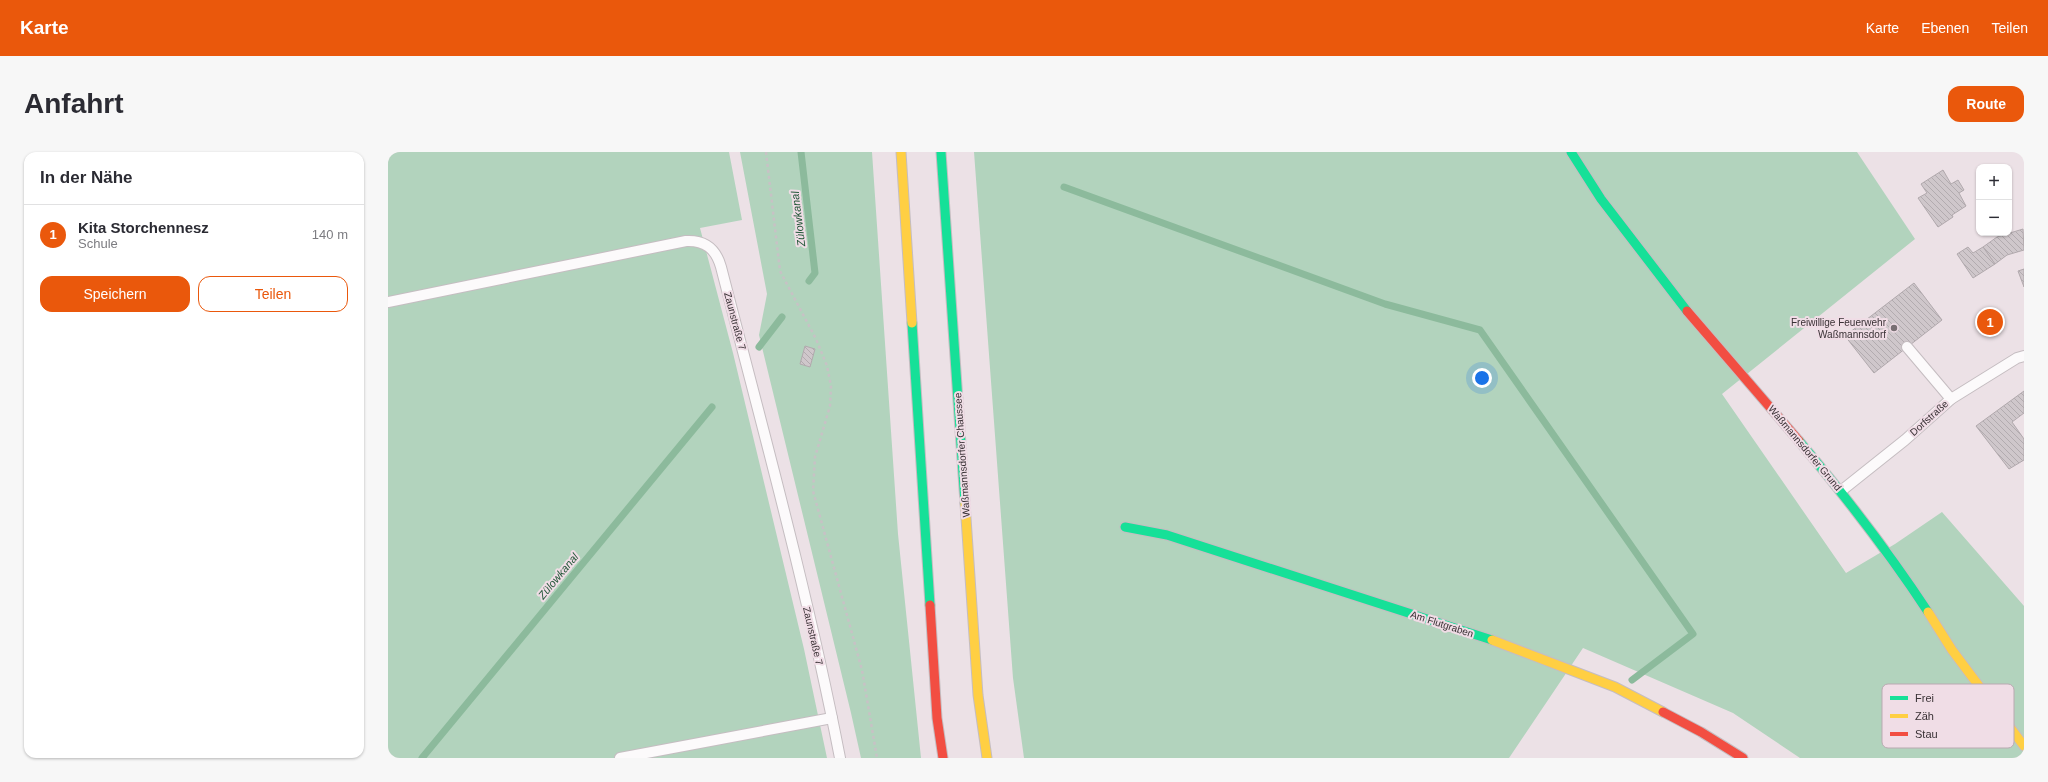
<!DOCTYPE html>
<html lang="de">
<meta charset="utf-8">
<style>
:root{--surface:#fff;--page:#f7f7f7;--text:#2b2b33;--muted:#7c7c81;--line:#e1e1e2;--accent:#ea580c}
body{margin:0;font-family:Arial,sans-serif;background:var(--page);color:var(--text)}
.controls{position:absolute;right:12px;top:12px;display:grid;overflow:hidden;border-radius:8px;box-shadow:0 1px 3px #0004}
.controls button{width:36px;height:36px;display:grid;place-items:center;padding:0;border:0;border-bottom:1px solid var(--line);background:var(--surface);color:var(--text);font:20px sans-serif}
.you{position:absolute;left:1094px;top:226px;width:14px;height:14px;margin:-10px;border:3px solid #fff;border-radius:50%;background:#1a73e8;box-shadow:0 0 0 6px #1a73e833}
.badge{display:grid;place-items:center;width:26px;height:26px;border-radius:50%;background:var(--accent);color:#fff;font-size:13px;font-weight:700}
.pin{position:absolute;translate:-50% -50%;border:2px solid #fff;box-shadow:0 1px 4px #0006}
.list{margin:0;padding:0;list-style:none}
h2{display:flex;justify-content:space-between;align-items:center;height:52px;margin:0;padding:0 16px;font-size:17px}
h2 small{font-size:13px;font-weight:400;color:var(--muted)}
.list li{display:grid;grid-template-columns:26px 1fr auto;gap:12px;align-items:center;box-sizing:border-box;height:60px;padding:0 16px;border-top:1px solid var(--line)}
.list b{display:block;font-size:15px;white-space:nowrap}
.list p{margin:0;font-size:13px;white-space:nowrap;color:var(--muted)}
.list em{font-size:13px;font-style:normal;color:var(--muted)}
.actions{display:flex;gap:8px;padding:12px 16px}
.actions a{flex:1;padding:9px 0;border:1px solid var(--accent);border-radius:12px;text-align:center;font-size:14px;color:var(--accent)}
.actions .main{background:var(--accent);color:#fff}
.map{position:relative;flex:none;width:1636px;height:606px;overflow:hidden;border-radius:12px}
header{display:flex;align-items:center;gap:24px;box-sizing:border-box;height:56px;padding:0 20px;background:var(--accent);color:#fff}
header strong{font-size:19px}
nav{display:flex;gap:22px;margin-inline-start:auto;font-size:14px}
.intro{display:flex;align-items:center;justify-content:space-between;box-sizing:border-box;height:96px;padding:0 24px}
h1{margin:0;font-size:28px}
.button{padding:10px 18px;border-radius:12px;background:var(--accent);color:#fff;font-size:14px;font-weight:700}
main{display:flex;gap:24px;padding:0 24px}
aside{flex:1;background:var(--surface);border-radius:12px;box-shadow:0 1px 3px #0004}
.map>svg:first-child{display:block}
.green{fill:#b2d3bd}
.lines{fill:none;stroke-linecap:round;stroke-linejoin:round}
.stream{stroke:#8cba9c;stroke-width:7}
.building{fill:url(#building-back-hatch);stroke:#b1a9ad}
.lane-casing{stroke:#c5bdc1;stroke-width:12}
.fast-casing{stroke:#c5bdc1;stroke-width:11}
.slow-casing{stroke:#c5bdc1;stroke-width:11}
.jam-casing{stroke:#c5bdc1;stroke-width:11}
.path{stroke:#c7c2c5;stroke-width:2.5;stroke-dasharray:3 3;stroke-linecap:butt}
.lane{stroke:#fcfafb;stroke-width:10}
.fast{stroke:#16e098;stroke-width:9}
.slow{stroke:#ffcf43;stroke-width:9}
.jam{stroke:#f24e42;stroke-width:9}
.poi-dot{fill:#786f73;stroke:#f0dde6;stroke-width:1.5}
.labels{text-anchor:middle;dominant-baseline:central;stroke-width:4;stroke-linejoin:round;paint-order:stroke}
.street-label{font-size:10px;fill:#393135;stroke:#f0dde6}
.poi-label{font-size:10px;fill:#393135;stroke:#f0dde6;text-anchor:end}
.water-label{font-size:11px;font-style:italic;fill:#215637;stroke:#f0dde6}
.key{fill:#f0dde6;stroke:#b9a9b1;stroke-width:1}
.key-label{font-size:11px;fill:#393135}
</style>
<header>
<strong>Karte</strong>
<nav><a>Karte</a><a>Ebenen</a><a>Teilen</a></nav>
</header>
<div class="intro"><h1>Anfahrt</h1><a class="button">Route</a></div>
<main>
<aside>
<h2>In der Nähe<small></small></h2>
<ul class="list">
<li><span class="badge">1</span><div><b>Kita Storchennesz</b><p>Schule</p></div><em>140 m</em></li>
</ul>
<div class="actions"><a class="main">Speichern</a><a>Teilen</a></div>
</aside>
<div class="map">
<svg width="1636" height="606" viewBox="0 0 1636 606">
<defs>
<pattern id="building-back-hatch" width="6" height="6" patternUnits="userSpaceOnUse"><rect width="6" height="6" fill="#cfc7cb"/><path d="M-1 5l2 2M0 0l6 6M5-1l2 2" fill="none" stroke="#b2abaf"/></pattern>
</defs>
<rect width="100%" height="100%" fill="#ece1e6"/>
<g class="green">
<path d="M0 0H341L354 68 312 76 345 201 416 497 439 606H0Z"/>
<path d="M352 0H484L510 382 533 606H473L463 561 371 183 379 142Z"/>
<path d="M586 0H1469L1527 87 1334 242 1458 421 1507 392 1554 360 1636 454V606H1412L1345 561 1195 496 1121 606H636L625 526Z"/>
</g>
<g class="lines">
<g class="stream">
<path d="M413 0 427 121 421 129"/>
<path d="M676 35 997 152 1092 178 1305 482 1244 528"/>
<path d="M371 195 394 165"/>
<path d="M34 606 324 255"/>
</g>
</g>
<g class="building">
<path d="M1555 18 1563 32 1570 28 1576 38 1571 41 1578 54 1564 63 1565 65 1550 75 1530 46 1539 41 1533 32Z"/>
<path d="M1635 77 1636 98 1619 103 1607 112 1595 95 1609 85Z"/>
<path d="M1580 95 1585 101 1595 95 1607 112 1585 126 1569 102Z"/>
<path d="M1636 117V135L1630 119Z"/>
<path d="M1526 131 1554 168 1486 221 1457 184Z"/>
<path d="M417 194 427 197 422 215 412 212Z"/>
<path d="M1636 239V261L1624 270 1636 287V308L1621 317 1588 274Z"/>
</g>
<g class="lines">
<g class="lane-casing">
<g id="lane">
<path d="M0 150 298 89C317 88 328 97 333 115 375 278 420 441 452 606"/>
<path d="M1519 195 1563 247"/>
<path d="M1453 339 1517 288 1563 247 1629 206 1636 204"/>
<path d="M232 606 444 566"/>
</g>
</g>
<g class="fast-casing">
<g id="fast">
<path d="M553 0 577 351"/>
<path d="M1183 0 1213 47 1299 159"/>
<path d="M524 171 542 453"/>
<path d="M1411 289C1458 345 1500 399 1540 460"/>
<path d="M737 375 779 383 1104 488"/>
</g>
</g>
<g class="slow-casing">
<g id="slow">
<path d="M513 0 524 171"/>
<path d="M577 351 590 543 599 606"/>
<path d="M1540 460 1564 498 1636 594"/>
<path d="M1104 488 1227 535 1275 560"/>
</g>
</g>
<g class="jam-casing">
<g id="jam">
<path d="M1299 159 1411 289"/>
<path d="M542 453 549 566 555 606"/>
<path d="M1275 560 1313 580 1355 606"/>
</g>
</g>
<path class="path" d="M378 0 392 119 428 187 439 214 443 234 442 254 427 305 425 339 474 518 489 606"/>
<use href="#lane" class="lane"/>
<use href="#fast" class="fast"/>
<use href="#slow" class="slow"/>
<use href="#jam" class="jam"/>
</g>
<circle class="poi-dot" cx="1506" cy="176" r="4"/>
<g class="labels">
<g class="street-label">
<text transform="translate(347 169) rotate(75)">Zaunstraße 7</text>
<text transform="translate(1541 266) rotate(-42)">Dorfstraße</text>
<text transform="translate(1417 296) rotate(50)">Waßmannsdorfer Grund</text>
<text transform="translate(574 303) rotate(-94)">Waßmannsdorfer Chaussee</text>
<text transform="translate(1054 472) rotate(18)">Am Flutgraben</text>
<text transform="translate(425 484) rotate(77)">Zaunstraße 7</text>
</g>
<g class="poi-label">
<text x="1498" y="170">Freiwillige Feuerwehr<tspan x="1498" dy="12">Waßmannsdorf</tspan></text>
</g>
<g class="water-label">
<text transform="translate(410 67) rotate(-97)">Zülowkanal</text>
<text transform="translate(170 424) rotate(-50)">Zülowkanal</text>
</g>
</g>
<rect x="1494" y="532" width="132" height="64" rx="6" class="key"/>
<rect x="1502" y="544" width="18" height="4" fill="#16e098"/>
<rect x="1502" y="562" width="18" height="4" fill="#ffcf43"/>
<rect x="1502" y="580" width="18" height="4" fill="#f24e42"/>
<g class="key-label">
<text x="1527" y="550">Frei</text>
<text x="1527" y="568">Zäh</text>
<text x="1527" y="586">Stau</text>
</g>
</svg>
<div class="controls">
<button>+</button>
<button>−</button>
</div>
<div class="you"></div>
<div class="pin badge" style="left:1602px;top:170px">1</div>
</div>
</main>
